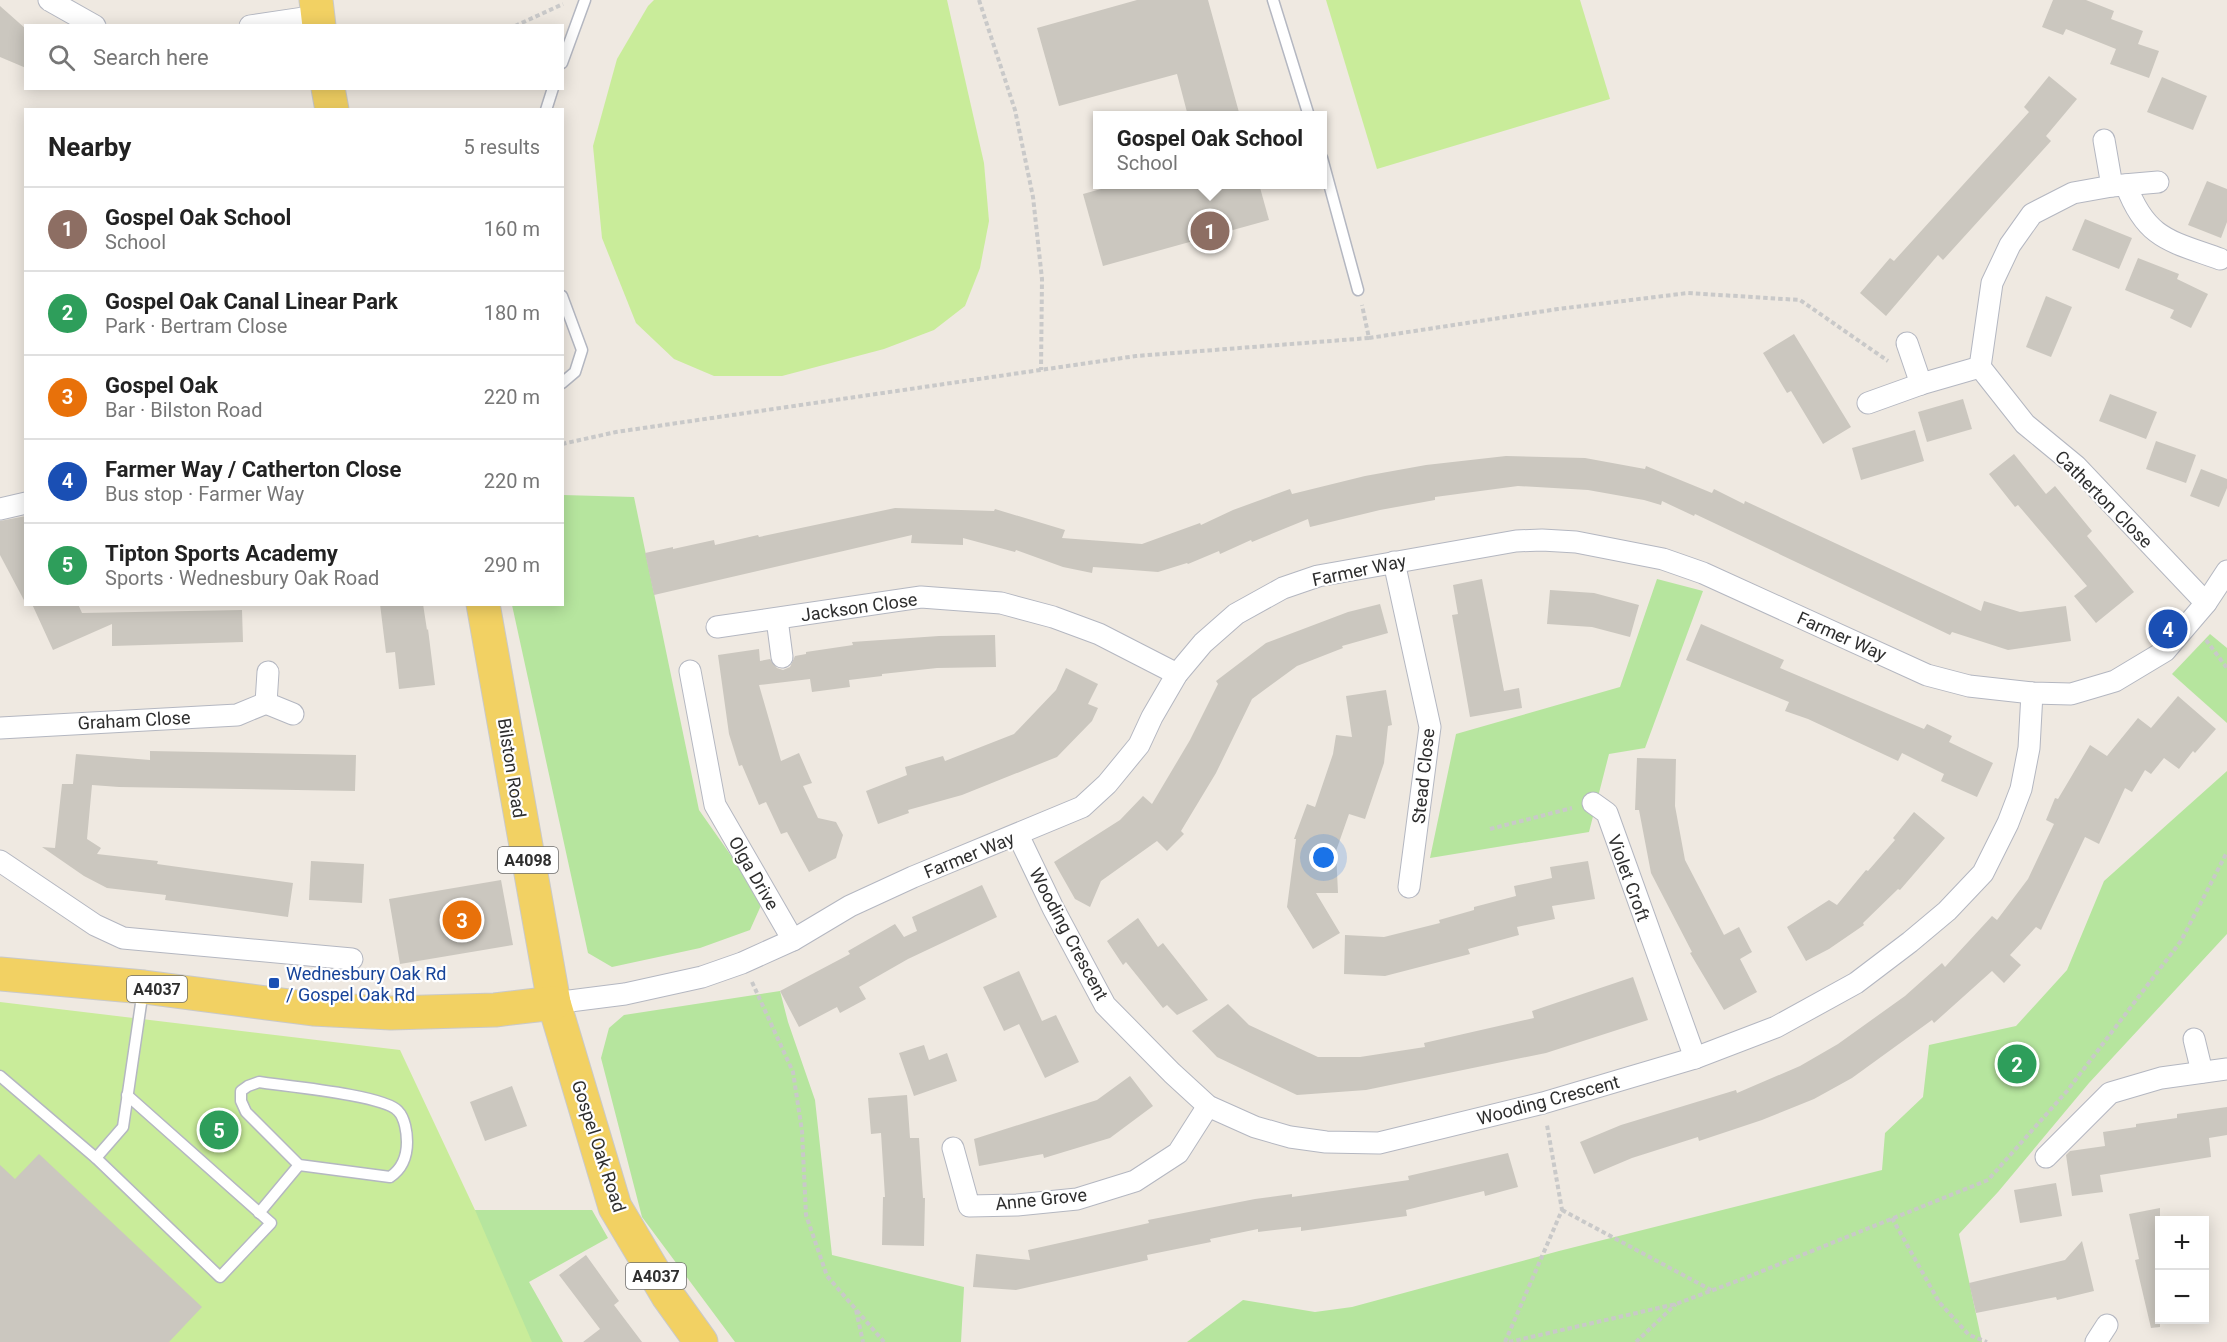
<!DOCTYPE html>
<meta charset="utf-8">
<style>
:root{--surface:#fff;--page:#f2f2f2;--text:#222;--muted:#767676;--line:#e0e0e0;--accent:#1a73e8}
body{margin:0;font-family:Roboto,sans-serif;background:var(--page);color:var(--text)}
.controls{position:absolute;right:18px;bottom:18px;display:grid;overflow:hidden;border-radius:0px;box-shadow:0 3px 15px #0003}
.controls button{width:54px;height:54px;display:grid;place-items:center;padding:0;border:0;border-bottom:2px solid var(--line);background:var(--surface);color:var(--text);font:30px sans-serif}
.you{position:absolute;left:1324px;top:858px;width:21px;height:21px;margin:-15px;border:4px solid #fff;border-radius:50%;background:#1a73e8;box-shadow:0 0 0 9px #1a73e833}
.badge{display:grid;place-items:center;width:39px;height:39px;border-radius:50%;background:var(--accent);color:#fff;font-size:20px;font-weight:700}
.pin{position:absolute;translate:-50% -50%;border:3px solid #fff;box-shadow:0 2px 6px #0006}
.popup{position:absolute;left:1093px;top:111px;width:234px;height:78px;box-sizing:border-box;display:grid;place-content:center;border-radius:0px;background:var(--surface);filter:drop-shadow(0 2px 4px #0005);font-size:20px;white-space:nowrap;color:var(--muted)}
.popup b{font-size:22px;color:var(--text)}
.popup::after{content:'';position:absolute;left:50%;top:100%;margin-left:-12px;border:12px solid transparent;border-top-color:var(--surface)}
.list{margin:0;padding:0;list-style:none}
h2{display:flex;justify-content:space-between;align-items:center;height:78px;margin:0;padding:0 24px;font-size:26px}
h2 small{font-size:20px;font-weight:400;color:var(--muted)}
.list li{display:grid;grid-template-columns:39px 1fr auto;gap:18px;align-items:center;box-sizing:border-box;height:84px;padding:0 24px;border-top:2px solid var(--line)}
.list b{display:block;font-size:22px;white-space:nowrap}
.list p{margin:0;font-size:20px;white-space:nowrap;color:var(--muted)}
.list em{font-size:20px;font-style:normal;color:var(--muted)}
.icon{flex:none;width:33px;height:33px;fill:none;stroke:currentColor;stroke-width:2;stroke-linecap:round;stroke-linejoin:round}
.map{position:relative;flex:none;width:2227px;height:1342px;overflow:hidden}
.search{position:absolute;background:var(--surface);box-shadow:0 3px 15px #0003;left:24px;top:24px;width:540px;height:66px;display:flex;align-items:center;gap:15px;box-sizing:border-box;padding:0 21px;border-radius:0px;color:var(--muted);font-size:22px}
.panel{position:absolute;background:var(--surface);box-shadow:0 3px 15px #0003;left:24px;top:108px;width:540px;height:498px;border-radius:0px}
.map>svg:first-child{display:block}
.green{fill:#b6e59e}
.pitch{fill:#c9ec9a}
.building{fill:#cbc7bf}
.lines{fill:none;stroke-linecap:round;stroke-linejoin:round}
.lane-casing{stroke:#b4b7c1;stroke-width:13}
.street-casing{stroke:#b4b7c1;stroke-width:23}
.primary-casing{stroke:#c9c9c9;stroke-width:35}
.path{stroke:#c9c9c9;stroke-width:4;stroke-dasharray:4.5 3;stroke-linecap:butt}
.lane{stroke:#fff;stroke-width:10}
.street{stroke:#fff;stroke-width:21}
.primary{stroke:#f2d163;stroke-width:33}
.transit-dot{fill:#1a4fb4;stroke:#fff;stroke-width:2}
.labels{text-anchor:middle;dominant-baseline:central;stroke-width:4.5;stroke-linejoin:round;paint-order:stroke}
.shield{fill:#fff;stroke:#6d6d6d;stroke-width:1.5}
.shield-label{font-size:16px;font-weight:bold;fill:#2e2e2e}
.street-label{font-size:18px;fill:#2e2e2e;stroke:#fff}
.transit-label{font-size:18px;fill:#164399;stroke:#fff;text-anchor:start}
</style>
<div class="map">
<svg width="2227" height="1342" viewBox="0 0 2227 1342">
<rect width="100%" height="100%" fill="#efe9e1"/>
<g class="green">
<path d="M563 495 634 497 699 810 763 901 750 930 700 948 612 967 588 953 512 605 562 604Z"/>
<path d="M1657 579 1703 591 1645 748 1609 754 1589 832 1430 858 1456 734 1620 687Z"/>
<path d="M2210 634 2227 648V723L2172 674Z"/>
<path d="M2227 771V934L2089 1083 1998 1192 1959 1234 1982 1342H1187L1243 1300 1315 1312 1352 1307 1559 1251 1882 1170 1885 1133 1923 1097 1929 1045 2016 1026 2067 970 2104 881Z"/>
<path d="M780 991 788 1022 815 1100 832 1255 964 1287 961 1342H735L642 1217 601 1058 609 1028 624 1015Z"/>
<path d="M475 1210H592L608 1238 529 1282 563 1342H169Z"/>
</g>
<g class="pitch">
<path d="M654 0H947L984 163 989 221 980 268 965 306 934 330 884 349 782 376H714L674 359 636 323 602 238 593 146 617 59 648 6Z"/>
<path d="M1326 0H1580L1610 99 1377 169Z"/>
<path d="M0 1002 400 1050 475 1210 532 1342H0Z"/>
</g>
<g class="building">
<path d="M1137 0H1208L1240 116H1188L1177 74 1059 106 1037 28Z"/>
<path d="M2053 0H2086L2114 11 2111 19 2143 31 2138 44 2159 51 2149 78 2110 64 2116 49 2066 29 2063 35 2042 27Z"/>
<path d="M0 6 26 29V68L0 57Z"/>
<path d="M2049 76 2077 99 2046 136 2051 141 1943 260 1938 255 1886 316 1860 293 1890 258 1894 261 2029 112 2024 107Z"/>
<path d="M2162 77 2207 96 2193 130 2147 112Z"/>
<path d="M2207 181 2227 189V222L2221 238 2188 225Z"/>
<path d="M1119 184H1259L1269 220 1103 266 1083 194Z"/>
<path d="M2085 219 2132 238 2119 269 2072 250Z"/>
<path d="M2138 258 2179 274 2177 279 2208 294 2191 328 2170 318 2174 310 2125 290Z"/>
<path d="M2046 296 2072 307 2051 357 2026 347Z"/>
<path d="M1794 334 1851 427 1823 444 1791 391 1787 393 1763 353Z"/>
<path d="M2110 394 2157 412 2146 439 2099 421Z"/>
<path d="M1963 399 1972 429 1927 442 1918 412Z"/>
<path d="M1915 430 1924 461 1861 480 1852 448Z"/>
<path d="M2156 441 2196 455 2186 483 2146 469Z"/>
<path d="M2014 454 2046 494 2055 486 2092 531 2087 536 2134 592 2096 623 2074 596 2087 586 2018 505 2015 507 1989 474Z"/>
<path d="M1506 456 1585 458 1645 469 1646 466 1712 493 1714 489 1744 504 1745 501 1981 611 1984 601 2020 612 2066 606 2071 641 2008 650 1952 632 1950 635 1695 514 1694 516 1662 501 1661 505 1644 500 1588 490 1518 486 1435 497V500L1380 510 1310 527 1308 519 1252 542 1251 540 1220 554 1219 551 1188 564 1187 563 1158 572 1093 567 1092 573 1063 567 1016 550 1015 552 963 538V545L911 543 912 535 654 595 645 553 673 547V549L714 540 715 545 758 535 759 537 895 508 994 511 995 509 1065 530 1062 538 1142 544 1200 523 1201 525 1233 510 1290 489 1292 494 1365 476 1426 465Z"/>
<path d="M2201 469 2227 479V488L2219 507 2190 496Z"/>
<path d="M26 516V604L0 555V521Z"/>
<path d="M1482 579 1504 691 1519 688 1522 708 1470 717 1452 615 1458 614 1453 585Z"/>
<path d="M1550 590 1594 593 1639 605 1630 637 1592 627 1547 624Z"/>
<path d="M32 604H78L82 613 242 610 243 642 112 646V624L53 650Z"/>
<path d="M380 604H423L427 630 428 629 435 685 399 689 395 652 386 653Z"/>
<path d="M1380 604 1388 633 1342 646 1343 648 1297 666 1252 699 1216 773 1181 831 1184 834 1167 851 1157 841 1101 881 1090 907 1075 899 1054 862 1120 820 1143 796 1152 804 1190 740 1218 684 1216 681 1266 643 1348 612Z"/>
<path d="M1701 624 1784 660 1780 668 1924 729 1927 724 1952 736 1949 742 1993 763 1977 797 1941 781 1944 774 1902 753 1898 761 1808 719 1785 711 1789 702 1686 660Z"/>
<path d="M995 635 996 667 937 668 882 674V676L849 680 850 687 812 692 810 679 759 685 781 761 799 753 812 783 803 786 818 818 836 822 843 835 836 858 809 872 787 832 781 834 766 802 759 805 742 765 739 766 729 734 718 655 759 649 760 661 770 659 777 668 783 670 790 667 795 656 806 654V652L853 645 852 642 939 636Z"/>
<path d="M1066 668 1098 684 1088 704 1098 708 1092 721 1057 757 962 795 908 810 909 813 878 824 866 791 907 775 905 767 943 756 945 761 1014 734 1056 690Z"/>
<path d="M1386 690 1392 725 1388 726 1384 763 1365 819 1349 814 1336 851 1338 893H1316L1340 933 1313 949 1287 907 1296 839H1294L1307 804 1315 807 1333 754 1336 735 1352 737 1346 696Z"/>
<path d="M2178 696 2216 729 2195 753 2193 751 2179 769 2164 758 2151 774 2145 770 2132 792 2125 788 2099 844 2085 837 2041 930 2036 927 2010 955 2021 965 2004 983 1992 971 1934 1023 1932 1020 1852 1078 1814 1099 1762 1120 1699 1141 1698 1137 1632 1158 1594 1174 1580 1142 1621 1125 1736 1090 1737 1093 1800 1066 1838 1044 1905 996 1942 963 1945 967 1992 916 1997 920 2028 879 2054 824 2046 820 2055 798 2058 799 2090 745 2107 756 2138 718 2151 728Z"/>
<path d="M150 751 356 755 355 791 119 787 92 785 87 839 101 848 97 854 158 861 157 864 293 883 288 917 165 900 166 895 107 888 84 876 42 847 55 848 62 784H73L76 754 150 760Z"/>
<path d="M1637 758 1676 759 1675 806 1685 860 1724 935 1739 927 1752 952 1740 959 1757 992 1724 1010 1690 953 1692 952 1651 873 1639 810H1635Z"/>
<path d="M1914 812 1945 838 1900 890 1898 889 1863 923 1864 925 1829 949 1806 961 1787 927 1829 900 1837 905 1866 870 1868 871 1895 840 1893 838Z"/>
<path d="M311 861 364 864 362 903 309 900Z"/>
<path d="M1588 861 1595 899 1552 906 1555 919 1517 927 1519 935 1468 949 1470 954 1385 976 1344 974 1345 935 1384 937 1440 923 1439 920 1474 910V907L1516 896 1514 886 1552 878 1550 867Z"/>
<path d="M501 880 513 945 400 964 389 899Z"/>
<path d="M982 885 997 917 908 959 859 987 866 999 840 1013 837 1007 799 1027 780 991 850 954 848 951 895 924 904 937 917 931 912 917Z"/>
<path d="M1138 918 1158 947 1163 943 1208 1000 1177 1015 1167 1005 1163 1008 1126 962 1123 965 1107 941Z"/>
<path d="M1019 971 1042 1021 1056 1015 1079 1062 1045 1078 1019 1024 1004 1031 983 987Z"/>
<path d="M1633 977 1648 1020 1546 1053 1366 1090 1297 1095 1217 1057 1192 1031 1228 1004 1249 1025 1318 1057H1360L1425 1047 1424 1043 1534 1018 1532 1011Z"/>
<path d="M924 1045 929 1060 947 1053 957 1081 914 1096 899 1053Z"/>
<path d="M1130 1076 1153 1106 1110 1138 1044 1158 1043 1154 979 1166 974 1139 1097 1100Z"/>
<path d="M512 1086 527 1126 485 1141 470 1102Z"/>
<path d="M907 1095 910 1138H919L923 1198H925L924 1246 882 1245 883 1197H885L881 1133 871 1134 868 1098Z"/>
<path d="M2227 1107V1135L2209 1138 2211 1157 2100 1175 2103 1192 2072 1196 2066 1155 2070 1151 2105 1146 2103 1132 2136 1127V1124L2177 1118V1114Z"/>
<path d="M1508 1153 1518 1187 1485 1196 1484 1191 1406 1210 1407 1216 1301 1231V1227L1258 1232V1229L1210 1239 1211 1242 1147 1255 1148 1260 1016 1290 973 1287 976 1254 1030 1260 1028 1250 1149 1223 1148 1220 1255 1199 1292 1194V1197L1409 1180 1408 1176Z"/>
<path d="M39 1154 202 1307 169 1342H0V1165L15 1179Z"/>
<path d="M2056 1183 2062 1216 2020 1223 2014 1190Z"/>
<path d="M2160 1208V1327L2151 1328 2135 1260 2139 1259 2129 1214Z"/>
<path d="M2082 1241 2094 1291 2057 1300 2056 1297 1976 1313 1969 1283 2065 1260Z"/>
<path d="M586 1255 619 1301 614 1305 642 1342H583L600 1329 559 1275Z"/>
</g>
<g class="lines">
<g class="lane-casing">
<g id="lane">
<path d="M1273 0 1309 116"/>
<path d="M562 63 585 0"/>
<path d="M546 110 553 88"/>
<path d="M1322 158 1358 290"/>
<path d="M562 296 582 350 575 372 562 383"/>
<path d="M0 1076 96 1158 220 1277 271 1223 127 1095"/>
<path d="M259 1082C284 1086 385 1095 398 1111 405 1118 407 1133 407 1142 407 1156 402 1169 390 1177L299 1165 246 1112 241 1101V1091L248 1086Z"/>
<path d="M96 1158 123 1127 143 990"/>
<path d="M259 1213 299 1165"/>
</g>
</g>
<g class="street-casing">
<g id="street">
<path d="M49 0 95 26"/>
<path d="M250 26 317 16"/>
<path d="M2104 140 2112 186"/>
<path d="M2126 185C2146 239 2170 241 2220 259"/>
<path d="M1907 343 1921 384"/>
<path d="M1980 367 1992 283 2010 245 2032 214 2073 193 2112 186 2158 182"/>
<path d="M1868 403 1921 384 1980 367 2025 424 2076 466 2206 603"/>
<path d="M0 509 26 503"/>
<path d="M1394 562 1430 727 1409 887"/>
<path d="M777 619 782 657"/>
<path d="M717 627 921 597 1001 603 1053 617 1099 634 1177 674"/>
<path d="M690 671 715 805 793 940"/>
<path d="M268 672 266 703 293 714"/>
<path d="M0 728 237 715 266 703"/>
<path d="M1593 803 1607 813 1695 1058"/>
<path d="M1018 835 1053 908 1105 1005 1172 1073 1208 1106 1255 1127 1290 1137 1326 1142 1379 1143 1543 1103 1695 1058 1776 1027 1856 983 1910 942 1947 911 1983 873 2008 823 2021 789 2029 748 2032 693"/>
<path d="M0 861 95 925 123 938 352 959"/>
<path d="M554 1003 625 994 702 977 742 963 793 940 850 906 913 877 1082 807 1107 784 1139 745 1152 717 1177 674 1203 643 1236 614 1283 588 1318 576 1516 541 1542 540 1576 542 1663 559 1703 573 1927 675 1969 686 2032 693 2071 694 2115 681 2165 651 2206 603 2227 571"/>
<path d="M2194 1039 2202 1072"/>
<path d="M953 1148 969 1206 1017 1205 1077 1199 1135 1181 1178 1153 1208 1106"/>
<path d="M2046 1157 2110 1093 2161 1078 2227 1069"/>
<path d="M2096 1342 2107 1325"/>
</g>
</g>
<g class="primary-casing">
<g id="primary">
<path d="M316 0 319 26"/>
<path d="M328 88 332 110"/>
<path d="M483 604 554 1003 615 1207 668 1296 701 1342"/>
<path d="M0 974 144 987 313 1009 391 1013 495 1010 554 1003"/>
</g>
</g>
<g class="path">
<path d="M979 0 1015 110 1033 197 1042 279 1041 370"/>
<path d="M515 26 563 4"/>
<path d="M1369 338 1558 309 1688 293 1800 300 1888 361"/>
<path d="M562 444 616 432 1136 356 1369 338 1362 305"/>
<path d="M2206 640 2227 668"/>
<path d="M1490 829 1572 808"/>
<path d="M752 982 793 1072 802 1131 806 1215 827 1276 884 1342"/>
<path d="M1562 1210 1711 1290"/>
<path d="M1892 1218 1939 1302 1969 1335 1987 1342"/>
<path d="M856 1310 863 1342"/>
<path d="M1505 1342 1562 1210 1547 1125"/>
<path d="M1509 1342 1676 1304 1745 1278 1988 1180 2067 1091 2181 941 2227 852"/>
<path d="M1636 1342 1676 1304"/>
</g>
<use href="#lane" class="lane"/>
<use href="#street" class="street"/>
<use href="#primary" class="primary"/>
</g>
<rect class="transit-dot" x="268" y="977" width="12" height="12" rx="3"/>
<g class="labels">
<g class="shield">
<rect x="498" y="847" width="60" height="26" rx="4.5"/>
<rect x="127" y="976" width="60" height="26" rx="4.5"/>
<rect x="626" y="1263" width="60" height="26" rx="4.5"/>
</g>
<g class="shield-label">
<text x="528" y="860">A4098</text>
<text x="157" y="989">A4037</text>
<text x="656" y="1276">A4037</text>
</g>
<g class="street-label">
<text transform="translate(2104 499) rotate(45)">Catherton Close</text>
<text transform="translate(1359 570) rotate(-12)">Farmer Way</text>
<text transform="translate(859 607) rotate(-8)">Jackson Close</text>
<text transform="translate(1842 636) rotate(24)">Farmer Way</text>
<text transform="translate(134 720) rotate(-3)">Graham Close</text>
<text transform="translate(512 768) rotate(81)">Bilston Road</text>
<text transform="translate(1423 776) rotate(-84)">Stead Close</text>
<text transform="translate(969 855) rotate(-22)">Farmer Way</text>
<text transform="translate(754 873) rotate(60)">Olga Drive</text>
<text transform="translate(1629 878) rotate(70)">Violet Croft</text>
<text transform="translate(1069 934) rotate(62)">Wooding Crescent</text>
<text transform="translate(1548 1100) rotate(-15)">Wooding Crescent</text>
<text transform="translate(599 1146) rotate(72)">Gospel Oak Road</text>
<text transform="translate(1041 1199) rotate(-6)">Anne Grove</text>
</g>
<g class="transit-label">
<text x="286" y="973">Wednesbury Oak Rd<tspan x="286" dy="21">/ Gospel Oak Rd</tspan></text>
</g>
</g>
</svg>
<div class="controls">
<button>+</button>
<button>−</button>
</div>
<div class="you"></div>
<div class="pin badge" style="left:1210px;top:231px;background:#8d6e63">1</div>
<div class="popup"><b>Gospel Oak School</b>School</div>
<div class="pin badge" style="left:2017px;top:1064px;background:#2e9e5b">2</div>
<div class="pin badge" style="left:462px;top:920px;background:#e8710a">3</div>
<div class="pin badge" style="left:2168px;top:629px;background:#1a4fb4">4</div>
<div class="pin badge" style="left:219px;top:1130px;background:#2e9e5b">5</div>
<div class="search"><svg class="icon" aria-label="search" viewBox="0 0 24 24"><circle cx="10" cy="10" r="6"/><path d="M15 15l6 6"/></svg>Search here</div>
<section class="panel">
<h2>Nearby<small>5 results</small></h2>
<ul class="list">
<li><span class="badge" style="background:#8d6e63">1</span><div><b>Gospel Oak School</b><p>School</p></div><em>160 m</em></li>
<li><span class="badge" style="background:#2e9e5b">2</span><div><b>Gospel Oak Canal Linear Park</b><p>Park · Bertram Close</p></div><em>180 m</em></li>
<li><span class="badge" style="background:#e8710a">3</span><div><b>Gospel Oak</b><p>Bar · Bilston Road</p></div><em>220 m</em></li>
<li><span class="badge" style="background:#1a4fb4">4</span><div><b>Farmer Way / Catherton Close</b><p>Bus stop · Farmer Way</p></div><em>220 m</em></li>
<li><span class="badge" style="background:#2e9e5b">5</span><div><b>Tipton Sports Academy</b><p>Sports · Wednesbury Oak Road</p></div><em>290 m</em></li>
</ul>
</section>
</div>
